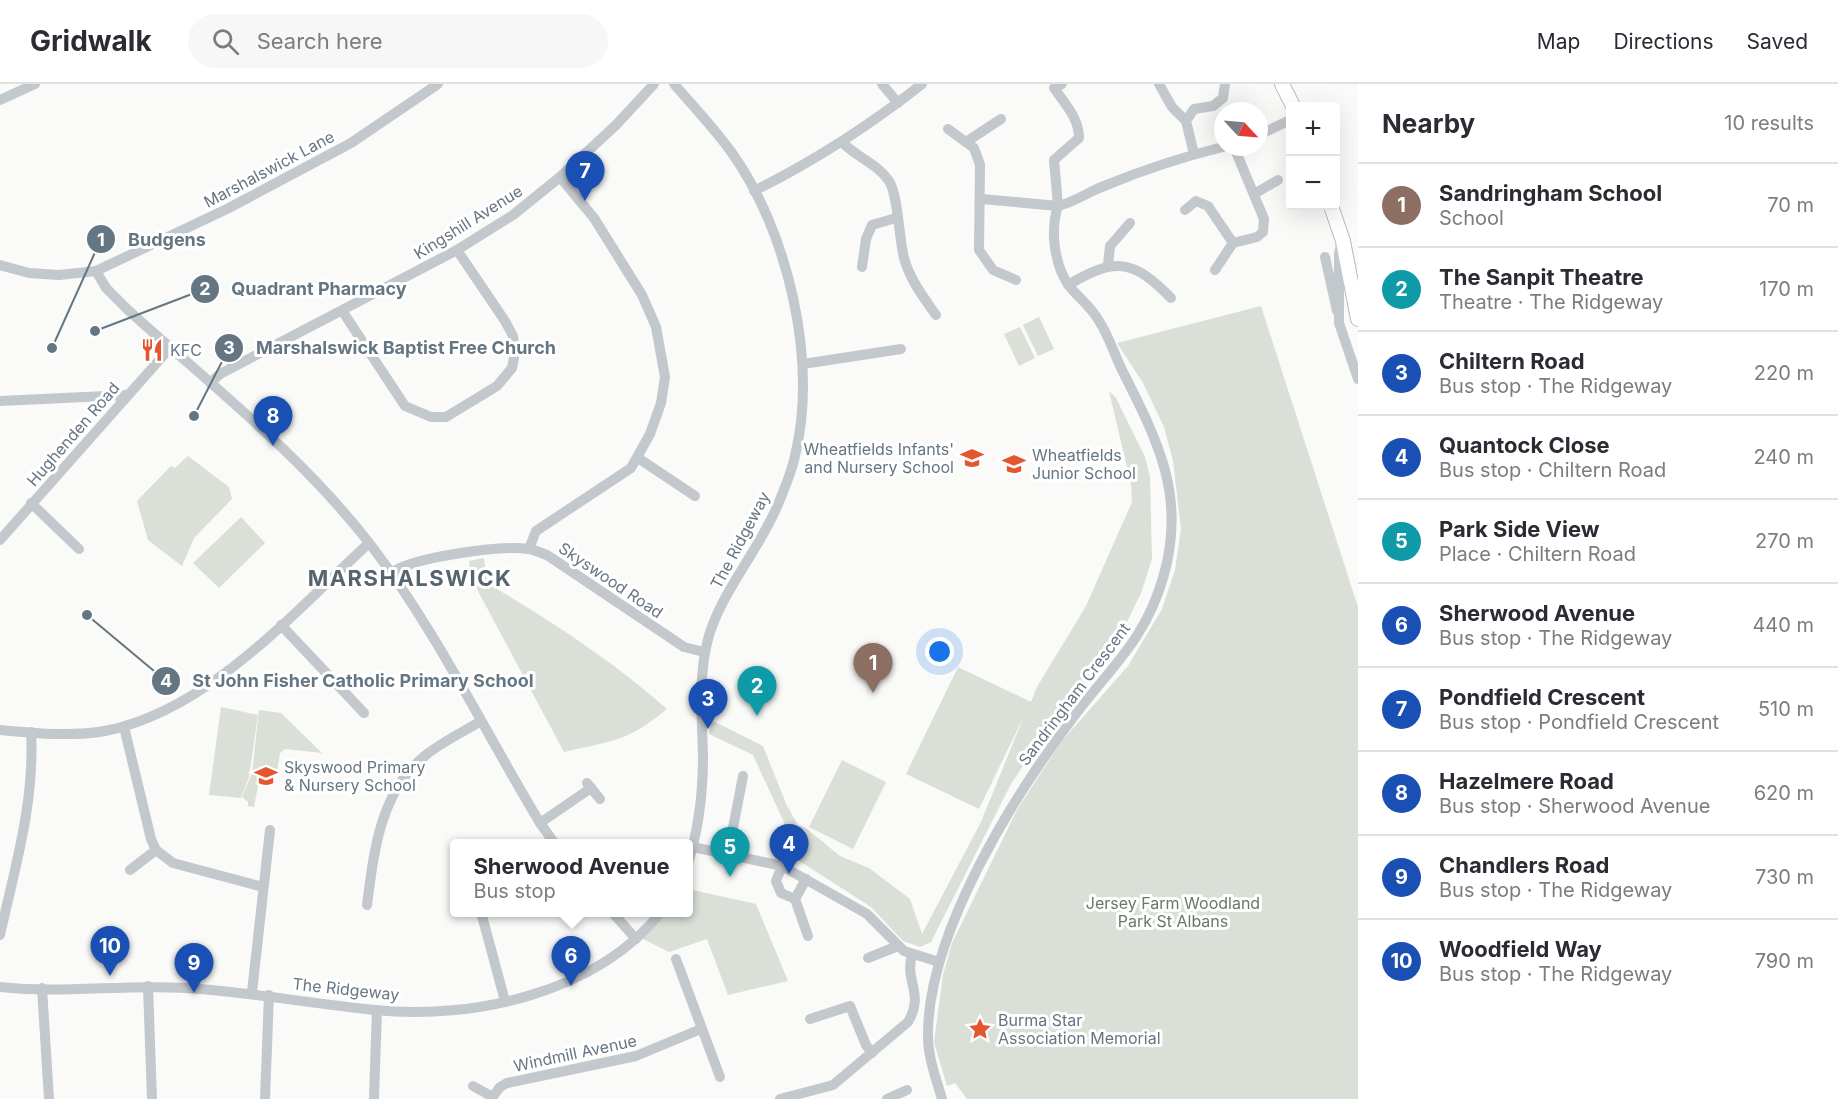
<!DOCTYPE html>
<meta charset="utf-8">
<style>
:root{--surface:#fff;--page:#f7f7f7;--text:#2b2b33;--muted:#7c7c81;--line:#e1e1e2;--accent:#d93025}
body{margin:0;font-family:Inter,sans-serif;background:var(--page);color:var(--text)}
.controls{position:absolute;right:18px;top:18px;display:grid;overflow:hidden;border-radius:6px;box-shadow:0 6px 24px #0002}
.controls button{width:54px;height:54px;display:grid;place-items:center;padding:0;border:0;border-bottom:2px solid var(--line);background:var(--surface);color:var(--text);font:30px sans-serif}
.compass{position:absolute;left:1214px;top:18px;width:54px;height:54px;border-radius:50%;background:var(--surface);box-shadow:0 6px 24px #0002;rotate:116deg}
.you{position:absolute;left:940px;top:568px;width:21px;height:21px;margin:-15px;border:4px solid #fff;border-radius:50%;background:#1a73e8;box-shadow:0 0 0 9px #1a73e833}
.badge{display:grid;place-items:center;width:39px;height:39px;border-radius:50%;background:var(--accent);color:#fff;font-size:20px;font-weight:700}
.pin{position:absolute;translate:-50% -50px;filter:drop-shadow(0 2px 3px #0008)}
.pin::after{content:'';position:absolute;top:32px;width:21px;height:18px;background:inherit;clip-path:polygon(0 0,100% 0,50% 100%)}
.popup{position:absolute;left:450px;top:755px;width:243px;height:78px;box-sizing:border-box;display:grid;place-content:center;border-radius:6px;background:var(--surface);filter:drop-shadow(0 2px 4px #0005);font-size:20px;white-space:nowrap;color:var(--muted)}
.popup b{font-size:22px;color:var(--text)}
.popup::after{content:'';position:absolute;left:50%;top:100%;margin-left:-12px;border:12px solid transparent;border-top-color:var(--surface)}
.list{margin:0;padding:0;list-style:none}
h2{display:flex;justify-content:space-between;align-items:center;height:78px;margin:0;padding:0 24px;font-size:26px}
h2 small{font-size:20px;font-weight:400;color:var(--muted)}
.list li{display:grid;grid-template-columns:39px 1fr auto;gap:18px;align-items:center;box-sizing:border-box;height:84px;padding:0 24px;border-top:2px solid var(--line)}
.list b{display:block;font-size:22px;white-space:nowrap}
.list p{margin:0;font-size:20px;white-space:nowrap;color:var(--muted)}
.list em{font-size:20px;font-style:normal;color:var(--muted)}
.icon{flex:none;width:33px;height:33px;fill:none;stroke:currentColor;stroke-width:2;stroke-linecap:round;stroke-linejoin:round}
.map{position:relative;flex:none;width:1358px;height:1015px;overflow:hidden}
header{display:flex;align-items:center;gap:36px;box-sizing:border-box;height:84px;padding:0 30px;background:var(--surface);border-bottom:2px solid var(--line)}
header strong{font-size:28px}
nav{display:flex;gap:33px;margin-inline-start:auto;font-size:21px}
.search{width:420px;height:54px;background:var(--page);display:flex;align-items:center;gap:15px;box-sizing:border-box;padding:0 21px;border-radius:33px;color:var(--muted);font-size:22px}
main{display:flex}
aside{flex:1;background:var(--surface)}
.map>svg:first-child{display:block}
.green{fill:#dadfd7}
.lines{fill:none;stroke-linecap:round;stroke-linejoin:round}
.major-casing{stroke:#b5babe;stroke-width:16}
.minor{stroke:#c3c8cc;stroke-width:10}
.major{stroke:#fff;stroke-width:14}
.labels{text-anchor:middle;dominant-baseline:central;stroke-width:6;stroke-linejoin:round;paint-order:stroke}
.street-label{font-size:16px;fill:#657683;stroke:#fff}
.poi-label{font-size:16px;fill:#657683;stroke:#fff;text-anchor:start}
.park-label{font-size:16px;fill:#687a64;stroke:#fff}
.district-label{font-size:22px;font-weight:bold;letter-spacing:1.5px;fill:#57646e;stroke:#fff}
.leader{fill:none;stroke:#657683;stroke-width:2}
.callout-dot{fill:#657683;stroke:#fff;stroke-width:2}
.mark-label{font-size:18px;text-anchor:middle;font-weight:bold;fill:#fff}
.callout-label{font-size:18px;text-anchor:middle;font-weight:bold;fill:#657683;stroke:#fff;stroke-width:6;stroke-linejoin:round;paint-order:stroke}
</style>
<header>
<strong>Gridwalk</strong>
<div class="search"><svg class="icon" aria-label="search" viewBox="0 0 24 24"><circle cx="10" cy="10" r="6"/><path d="M15 15l6 6"/></svg>Search here</div>
<nav><a>Map</a><a>Directions</a><a>Saved</a></nav>
</header>
<main>
<div class="map">
<svg width="1358" height="1015" viewBox="0 0 1358 1015">
<rect width="100%" height="100%" fill="#fafaf8"/>
<g class="green">
<path d="M1261 222 1358 523V1015H967L955 999 947 1002 934 958 943 891 952 859 1017 726 1061 658 1128 582 1162 525 1175 486 1181 445 1173 377 1164 343 1143 299 1117 259Z"/>
<path d="M1039 233 1054 265 1038 272 1023 241Z"/>
<path d="M1020 243 1035 274 1019 282 1004 250Z"/>
<path d="M1109 307 1116 314 1145 373 1150 393 1152 475 1141 509 1124 544 1099 582 1054 636 1011 700 931 858 920 863 903 857 871 823 798 776 793 758 753 671 709 650 711 636 763 662 787 722 798 741 806 744 840 772 869 784 910 815 922 850 981 738 1024 632 979 725 906 690 958 583 1031 618 1037 603 1086 522 1132 418 1131 400Z"/>
<path d="M188 372 229 403 232 415 194 454 182 482 148 456 137 417 171 382 175 384Z"/>
<path d="M241 433 265 459 219 504 193 479Z"/>
<path d="M484 474 487 499C551 537 611 576 667 625 628 658 611 657 564 668L471 494 469 477Z"/>
<path d="M221 623 258 631 249 693 241 714 209 711Z"/>
<path d="M259 626 281 629 322 669 285 665 280 669 277 687 261 685 254 723 248 722V718L242 713 252 689Z"/>
<path d="M842 676 886 698 853 765 809 743Z"/>
<path d="M688 805 756 820 788 897 728 911 707 855 669 868 641 854 661 829 688 828Z"/>
</g>
<g class="lines">
<g class="major-casing">
<g id="major">
<path d="M1282 0 1293 22"/>
<path d="M1331 122 1343 157 1358 235"/>
</g>
</g>
<g class="minor">
<path d="M674 0C693 22 715 45 732 69 788 148 818 276 795 372 792 387 785 403 779 418 761 464 720 509 708 555 698 593 702 633 703 672 703 708 699 744 688 779"/>
<path d="M882 0 898 19"/>
<path d="M1159 0 1172 23 1186 37"/>
<path d="M0 16 35 0"/>
<path d="M948 45 974 64 980 81 979 166 993 186 1016 196"/>
<path d="M1259 51 1290 36"/>
<path d="M842 58C856 73 878 80 889 97 898 110 899 155 904 174 910 196 924 214 936 231"/>
<path d="M966 58 1001 35"/>
<path d="M1194 70 1186 37 1194 25 1213 22 1223 14 1225 0"/>
<path d="M754 107C814 77 869 42 922 0"/>
<path d="M1254 110 1278 96"/>
<path d="M982 115 1058 122 1054 76 1079 54C1079 34 1065 20 1054 4L1062 0"/>
<path d="M1185 126 1196 117 1208 122 1233 159 1257 153 1263 148 1264 135 1234 63"/>
<path d="M1341 160 1339 170V239L1358 295"/>
<path d="M1325 173 1337 227"/>
<path d="M0 181 29 189 59 191 96 187 229 124 351 59 438 0"/>
<path d="M1108 181 1110 162 1130 139"/>
<path d="M862 183 866 155 872 141 896 134"/>
<path d="M1215 186 1233 159"/>
<path d="M96 187 106 204 128 226C211 301 301 371 370 460 436 546 484 646 540 739L555 760"/>
<path d="M1068 201C1115 173 1133 175 1171 214"/>
<path d="M343 228 405 322 431 333H446L497 302 512 284 515 268 513 252 505 237 457 166"/>
<path d="M803 280 901 265"/>
<path d="M210 299 220 290 457 166 513 131 560 93 616 41 654 0"/>
<path d="M0 317 127 311"/>
<path d="M638 374 695 412"/>
<path d="M31 419 79 465"/>
<path d="M0 456 170 264"/>
<path d="M529 465 536 447 631 384 650 350 661 319 665 293 656 243 642 211 594 134 560 93"/>
<path d="M391 489C413 473 501 461 529 465 535 466 541 469 547 471L684 563 704 568"/>
<path d="M281 541 364 629"/>
<path d="M124 643 151 755 156 766 173 779 263 803"/>
<path d="M0 646C34 649 70 653 105 647 208 627 294 528 369 459"/>
<path d="M587 699 600 715"/>
<path d="M540 739 591 704"/>
<path d="M693 763 782 782 867 830 904 867 939 878"/>
<path d="M728 770 743 692"/>
<path d="M782 782 776 797 781 809 795 815 806 795"/>
<path d="M130 786 156 766"/>
<path d="M795 815 808 852"/>
<path d="M367 821C374 767 380 707 426 671 442 658 463 648 481 637"/>
<path d="M481 828 505 917"/>
<path d="M612 828 636 855"/>
<path d="M0 851C15 783 35 718 31 648"/>
<path d="M868 874 898 862"/>
<path d="M676 875 720 993"/>
<path d="M148 902 152 1015"/>
<path d="M0 903C61 910 124 900 186 904 250 908 312 920 375 926 473 936 597 909 661 828"/>
<path d="M42 904 49 1015"/>
<path d="M252 908 270 746"/>
<path d="M810 935 850 922 866 961 872 969"/>
<path d="M473 1002 491 1012"/>
<path d="M374 1014 377 926"/>
<path d="M265 1015 269 911"/>
<path d="M491 1015 500 1003 507 999 636 972 701 945"/>
<path d="M780 1015 833 1001 908 938C925 910 904 897 912 871"/>
<path d="M887 1015 907 1006"/>
<path d="M942 1015C936 994 928 974 928 952 927 850 1014 711 1075 631 1111 583 1145 556 1163 494 1187 413 1158 357 1122 286 1114 270 1109 252 1099 237 1092 224 1079 214 1070 203 1054 182 1050 146 1058 122 1075 118 1088 108 1104 102 1143 86 1182 73 1223 63"/>
</g>
<use href="#major" class="major"/>
</g>
<defs>
<g id="restaurant-bare" transform="scale(1.8)"><path d="M-5-6h1v4h1v-4h1v4h1v-4h1v5L-1.5 .5V6h-2V.5L-5-1ZM5-6V6H3V1.5H1.5Q1.5-4 5-6Z" fill="#e4572e" stroke="#fff" stroke-width="2.5" paint-order="stroke"/></g>
<g id="school-bare" transform="scale(1.8)"><path d="M0-5L7-2L0 1L-7-2ZM-4 1L0 2.5L4 1V4Q0 6-4 4Z" fill="#e4572e" stroke="#fff" stroke-width="2.5" paint-order="stroke"/></g>
<g id="sight-bare" transform="scale(1.8)"><path d="M0-6L1.8-2.2L6-1.7L2.9 1.2L3.7 5.4L0 3.3L-3.7 5.4L-2.9 1.2L-6-1.7L-1.8-2.2Z" fill="#e4572e" stroke="#fff" stroke-width="2.5" paint-order="stroke"/></g>
</defs>
<g fill-rule="evenodd">
<use href="#restaurant-bare" x="152" y="266"/>
<use href="#school-bare" x="972" y="374"/>
<use href="#school-bare" x="1014" y="380"/>
<use href="#school-bare" x="266" y="692"/>
<use href="#sight-bare" x="980" y="945"/>
</g>
<g class="labels">
<g class="street-label">
<text transform="translate(269 85) rotate(-28)">Marshalswick Lane</text>
<text transform="translate(468 138) rotate(-32)">Kingshill Avenue</text>
<text transform="translate(73 350) rotate(-49)">Hughenden Road</text>
<text transform="translate(740 456) rotate(-62)">The Ridgeway</text>
<text transform="translate(611 496) rotate(34)">Skyswood Road</text>
<text transform="translate(1074 610) rotate(-53)">Sandringham Crescent</text>
<text transform="translate(346 905) rotate(6)">The Ridgeway</text>
<text transform="translate(575 969) rotate(-12)">Windmill Avenue</text>
</g>
<g class="poi-label">
<text x="170" y="266">KFC</text>
<text x="954" y="365" text-anchor="end">Wheatfields Infants'<tspan x="954" dy="18">and Nursery School</tspan></text>
<text x="1032" y="371">Wheatfields<tspan x="1032" dy="18">Junior School</tspan></text>
<text x="284" y="683">Skyswood Primary<tspan x="284" dy="18">&amp; Nursery School</tspan></text>
<text x="998" y="936">Burma Star<tspan x="998" dy="18">Association Memorial</tspan></text>
</g>
<g class="park-label">
<text x="1173" y="819">Jersey Farm Woodland<tspan x="1173" dy="18">Park St Albans</tspan></text>
</g>
<g class="district-label">
<text x="410" y="494">MARSHALSWICK</text>
</g>
</g>
<path class="leader" d="M52 264L101 155M95 247L205 205M194 332L229 264M87 531L166 597"/>
<g class="callout-dot">
<circle cx="52" cy="264" r="6"/>
<circle cx="95" cy="247" r="6"/>
<circle cx="194" cy="332" r="6"/>
<circle cx="87" cy="531" r="6"/>
<circle cx="101" cy="155" r="15"/>
<circle cx="205" cy="205" r="15"/>
<circle cx="229" cy="264" r="15"/>
<circle cx="166" cy="597" r="15"/>
</g>
<g class="mark-label">
<text x="101" y="162">1</text>
<text x="205" y="211">2</text>
<text x="229" y="270">3</text>
<text x="166" y="603">4</text>
</g>
<g class="callout-label">
<text x="167" y="162">Budgens</text>
<text x="319" y="211">Quadrant Pharmacy</text>
<text x="406" y="270">Marshalswick Baptist Free Church</text>
<text x="363" y="603">St John Fisher Catholic Primary School</text>
</g>
</svg>
<div class="controls">
<button>+</button>
<button>−</button>
</div>
<svg class="compass" viewBox="-18 -18 36 36"><path d="M0-13l5 13h-10z" fill="#e53935"/><path d="M0 13l5-13h-10z" fill="#7c7c81"/></svg>
<div class="you"></div>
<div class="pin badge" style="left:873px;top:609px;background:#8d6e63">1</div>
<div class="pin badge" style="left:757px;top:632px;background:#0f9aa8">2</div>
<div class="pin badge" style="left:708px;top:645px;background:#1a4fb4">3</div>
<div class="pin badge" style="left:789px;top:790px;background:#1a4fb4">4</div>
<div class="pin badge" style="left:730px;top:793px;background:#0f9aa8">5</div>
<div class="pin badge" style="left:571px;top:902px;background:#1a4fb4">6</div>
<div class="popup"><b>Sherwood Avenue</b>Bus stop</div>
<div class="pin badge" style="left:585px;top:117px;background:#1a4fb4">7</div>
<div class="pin badge" style="left:273px;top:362px;background:#1a4fb4">8</div>
<div class="pin badge" style="left:194px;top:909px;background:#1a4fb4">9</div>
<div class="pin badge" style="left:110px;top:892px;background:#1a4fb4">10</div>
</div>
<aside>
<h2>Nearby<small>10 results</small></h2>
<ul class="list">
<li><span class="badge" style="background:#8d6e63">1</span><div><b>Sandringham School</b><p>School</p></div><em>70 m</em></li>
<li><span class="badge" style="background:#0f9aa8">2</span><div><b>The Sanpit Theatre</b><p>Theatre · The Ridgeway</p></div><em>170 m</em></li>
<li><span class="badge" style="background:#1a4fb4">3</span><div><b>Chiltern Road</b><p>Bus stop · The Ridgeway</p></div><em>220 m</em></li>
<li><span class="badge" style="background:#1a4fb4">4</span><div><b>Quantock Close</b><p>Bus stop · Chiltern Road</p></div><em>240 m</em></li>
<li><span class="badge" style="background:#0f9aa8">5</span><div><b>Park Side View</b><p>Place · Chiltern Road</p></div><em>270 m</em></li>
<li><span class="badge" style="background:#1a4fb4">6</span><div><b>Sherwood Avenue</b><p>Bus stop · The Ridgeway</p></div><em>440 m</em></li>
<li><span class="badge" style="background:#1a4fb4">7</span><div><b>Pondfield Crescent</b><p>Bus stop · Pondfield Crescent</p></div><em>510 m</em></li>
<li><span class="badge" style="background:#1a4fb4">8</span><div><b>Hazelmere Road</b><p>Bus stop · Sherwood Avenue</p></div><em>620 m</em></li>
<li><span class="badge" style="background:#1a4fb4">9</span><div><b>Chandlers Road</b><p>Bus stop · The Ridgeway</p></div><em>730 m</em></li>
<li><span class="badge" style="background:#1a4fb4">10</span><div><b>Woodfield Way</b><p>Bus stop · The Ridgeway</p></div><em>790 m</em></li>
</ul>
</aside>
</main>
